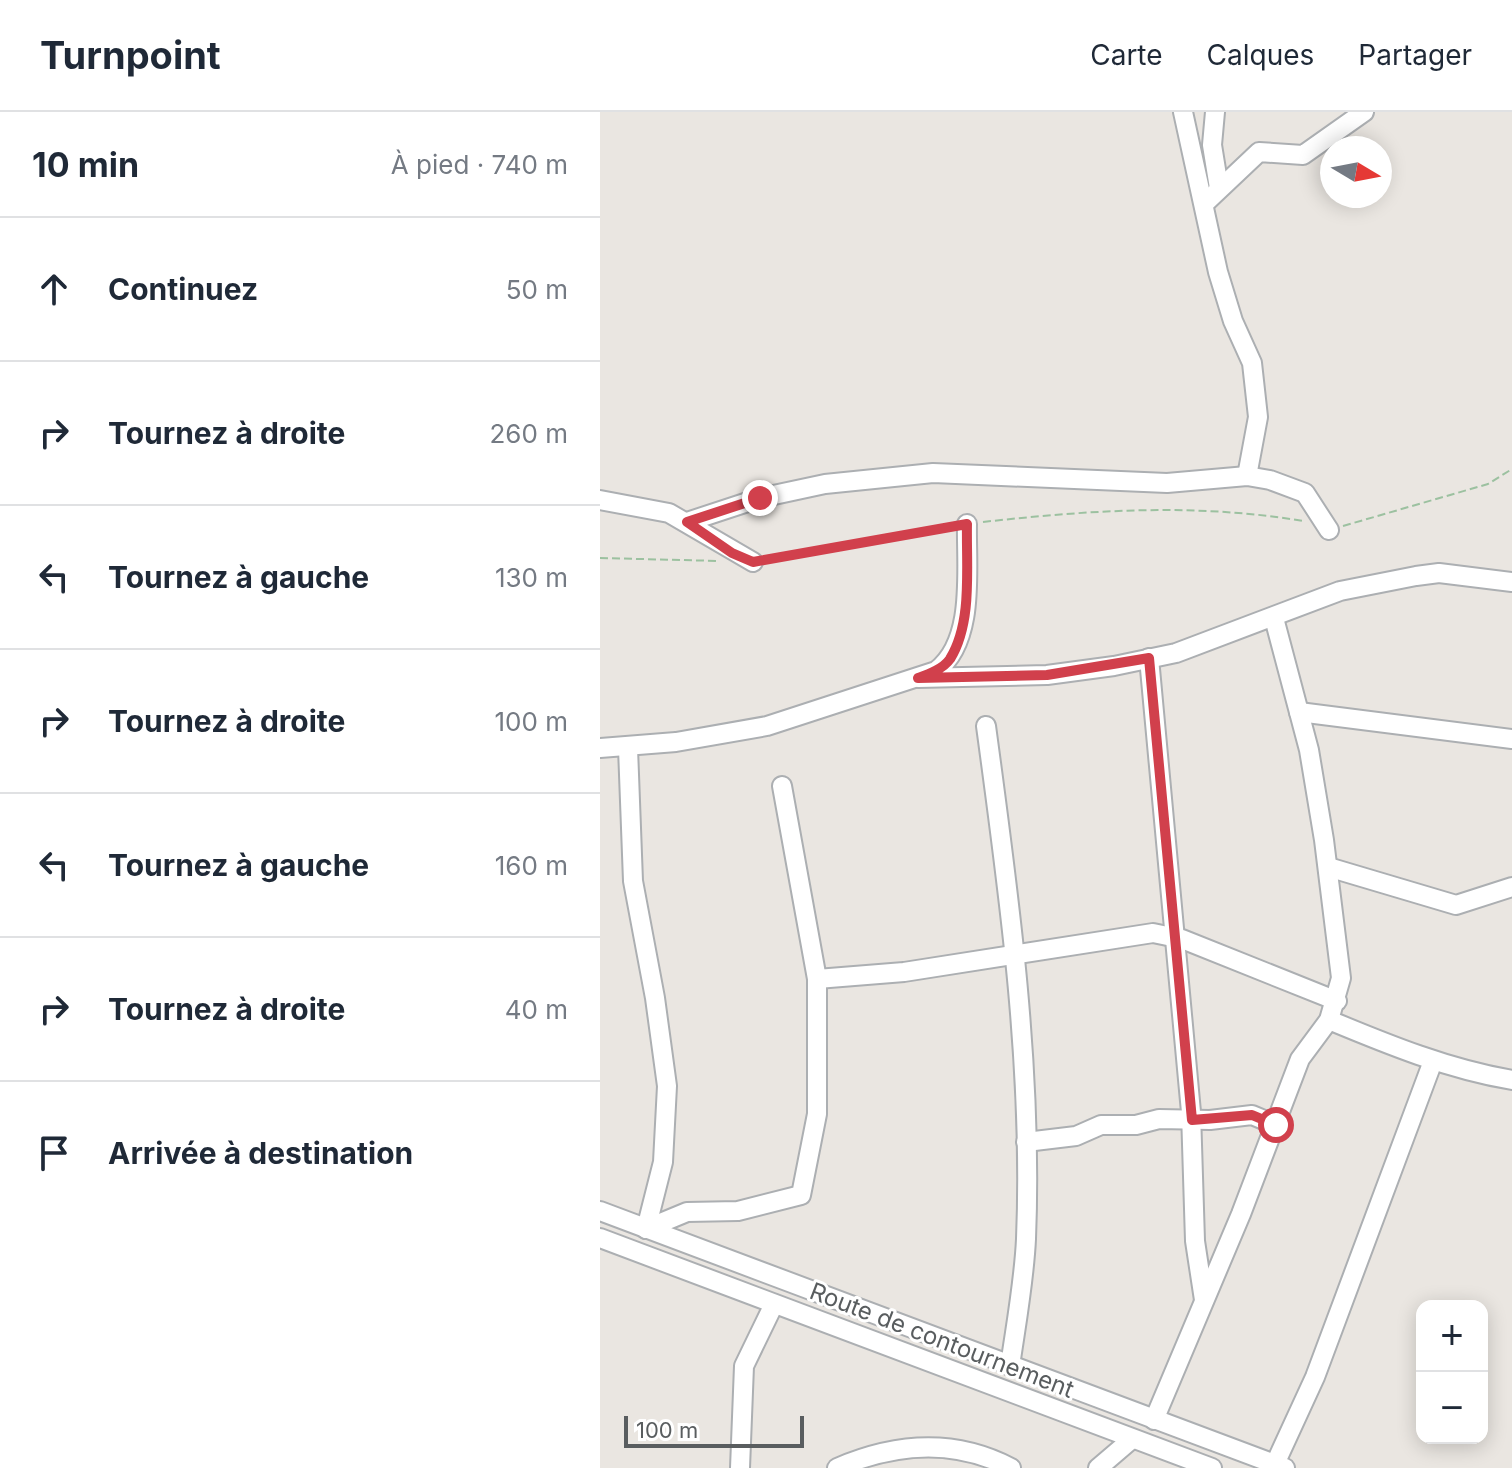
<!DOCTYPE html>
<html lang="fr">
<meta charset="utf-8">
<style>
:root{--surface:#fff;--page:#f2f2f3;--text:#1f2937;--muted:#747a83;--line:#e0e1e3}
body{margin:0;font-family:Inter,sans-serif;background:var(--page);color:var(--text)}
.controls{position:absolute;right:24px;bottom:24px;display:grid;overflow:hidden;border-radius:16px;box-shadow:0 4px 20px #0003}
.controls button{width:72px;height:72px;display:grid;place-items:center;padding:0;border:0;border-bottom:2px solid var(--line);background:var(--surface);color:var(--text);font:40px sans-serif}
.compass{position:absolute;left:720px;top:24px;width:72px;height:72px;border-radius:50%;background:var(--surface);box-shadow:0 4px 20px #0003;rotate:100deg}
.scale{position:absolute;left:24px;bottom:20px;width:180px;box-sizing:border-box;padding-left:8px;border:4px solid #595d5f;border-top:0;font-size:22px;line-height:28px;white-space:nowrap;color:#595d5f;-webkit-text-stroke:6px #fff;paint-order:stroke}
.stop{position:absolute;width:24px;height:24px;margin:-18px;border:6px solid #d1404c;border-radius:50%;background:#fff}
.stop.end{background:#d1404c;border-color:#fff;box-shadow:0 2px 8px #0008}
.list{margin:0;padding:0;list-style:none}
h2{display:flex;justify-content:space-between;align-items:center;height:104px;margin:0;padding:0 32px;font-size:34px}
h2 small{font-size:26px;font-weight:400;color:var(--muted)}
.list li{display:grid;grid-template-columns:52px 1fr auto;gap:24px;align-items:center;box-sizing:border-box;height:144px;padding:0 32px;border-top:2px solid var(--line)}
.list b{display:block;font-size:30px;white-space:nowrap}
.list em{font-size:26px;font-style:normal;color:var(--muted)}
.icon{flex:none;width:44px;height:44px;fill:none;stroke:currentColor;stroke-width:2;stroke-linecap:round;stroke-linejoin:round}
.map{position:relative;flex:none;width:912px;height:1356px;overflow:hidden}
header{display:flex;align-items:center;gap:48px;box-sizing:border-box;height:112px;padding:0 40px;background:var(--surface);border-bottom:2px solid var(--line)}
header strong{font-size:38px}
nav{display:flex;gap:44px;margin-inline-start:auto;font-size:28px}
main{display:flex}
aside{flex:1;background:var(--surface)}
.map>svg:first-child{display:block}
.lines{fill:none;stroke-linecap:round;stroke-linejoin:round}
.minor-casing{stroke:#acafb2;stroke-width:22}
.path{stroke:#9cc1a0;stroke-width:2;stroke-dasharray:8 4;stroke-linecap:butt}
.minor{stroke:#fff;stroke-width:18}
.route{stroke:#d1404c;stroke-width:10}
.labels{text-anchor:middle;dominant-baseline:central;stroke-width:6;stroke-linejoin:round;paint-order:stroke}
.street-label{font-size:24px;fill:#595d5f;stroke:#fff}
</style>
<header>
<strong>Turnpoint</strong>
<nav><a>Carte</a><a>Calques</a><a>Partager</a></nav>
</header>
<main>
<aside>
<h2>10 min<small>À pied · 740 m</small></h2>
<ul class="list">
<li><svg class="icon" aria-label="ahead" viewBox="0 0 24 24"><path d="M12 20V5M6 11l6-6 6 6"/></svg><div><b>Continuez</b></div><em>50 m</em></li>
<li><svg class="icon" aria-label="right" viewBox="0 0 24 24"><path d="M7 20v-9h11M14 6l5 5-5 5"/></svg><div><b>Tournez à droite</b></div><em>260 m</em></li>
<li><svg class="icon" aria-label="left" viewBox="0 0 24 24"><path d="M17 20v-9H6M10 6l-5 5 5 5"/></svg><div><b>Tournez à gauche</b></div><em>130 m</em></li>
<li><svg class="icon" aria-label="right" viewBox="0 0 24 24"><path d="M7 20v-9h11M14 6l5 5-5 5"/></svg><div><b>Tournez à droite</b></div><em>100 m</em></li>
<li><svg class="icon" aria-label="left" viewBox="0 0 24 24"><path d="M17 20v-9H6M10 6l-5 5 5 5"/></svg><div><b>Tournez à gauche</b></div><em>160 m</em></li>
<li><svg class="icon" aria-label="right" viewBox="0 0 24 24"><path d="M7 20v-9h11M14 6l5 5-5 5"/></svg><div><b>Tournez à droite</b></div><em>40 m</em></li>
<li><svg class="icon" aria-label="arrive" viewBox="0 0 24 24"><path d="M6 21V4h12l-3 4 3 4H6"/></svg><div><b>Arrivée à destination</b></div></li>
</ul>
</aside>
<div class="map">
<svg width="912" height="1356" viewBox="0 0 912 1356">
<rect width="100%" height="100%" fill="#eae6e1"/>
<g class="lines">
<g class="minor-casing">
<g id="minor">
<path d="M583 0 618 160 633 209 652 251 658 305 647 364"/>
<path d="M615 0 612 33 619 76"/>
<path d="M605 91 659 40 703 43 764 0"/>
<path d="M0 388 69 401 153 450"/>
<path d="M87 410 160 386 225 372 333 361 567 371 647 364 670 368 705 381 729 418"/>
<path d="M549 546 591 1000 595 1129 604 1188"/>
<path d="M318 566 447 563 514 554 576 541 740 479 816 464 839 461 912 470"/>
<path d="M699 600 912 627"/>
<path d="M386 614C409 783 433 956 426 1127 424 1170 416 1212 410 1254"/>
<path d="M0 636 76 630 167 614 336 559C376 529 366 456 367 412"/>
<path d="M28 636 33 769 55 886 67 974 63 1050 46 1117"/>
<path d="M728 755 856 793 912 775"/>
<path d="M217 867 304 860 553 821 582 827 737 889"/>
<path d="M729 908C789 933 848 957 912 968"/>
<path d="M426 1030 476 1024 501 1013H536L559 1007 610 1008 652 1003 676 1013"/>
<path d="M0 1099 685 1356"/>
<path d="M46 1117 87 1100 138 1099 201 1083 217 1002V867L182 674"/>
<path d="M0 1126 612 1356"/>
<path d="M554 1308 641 1102 700 947 729 908 741 866 724 728 709 638 674 506"/>
<path d="M675 1352 715 1265 833 949"/>
<path d="M140 1356 144 1254 174 1192"/>
<path d="M237 1356C295 1331 354 1326 411 1356"/>
<path d="M498 1356 532 1327"/>
</g>
</g>
<g class="path">
<path d="M383 410C490 398 596 391 703 409"/>
<path d="M743 414 888 372 912 357"/>
<path d="M0 446 120 449"/>
<path d="M166 448 353 414"/>
</g>
<use href="#minor" class="minor"/>
</g>
<g class="lines">
<path class="route" d="M160 386 87 410 132 441 153 450 367 412C366 454 373 510 350 547 343 557 329 562 318 566L447 563 549 546 592 1008 652 1003 676 1013"/>
</g>
<g class="labels">
<g class="street-label">
<text transform="translate(342 1228) rotate(21)">Route de contournement</text>
</g>
</g>
</svg>
<div class="controls">
<button>+</button>
<button>−</button>
</div>
<svg class="compass" viewBox="-18 -18 36 36"><path d="M0-13l5 13h-10z" fill="#e53935"/><path d="M0 13l5-13h-10z" fill="#747a83"/></svg>
<div class="scale">100 m</div>
<div class="stop" style="left:676px;top:1013px"></div>
<div class="stop end" style="left:160px;top:386px"></div>
</div>
</main>
